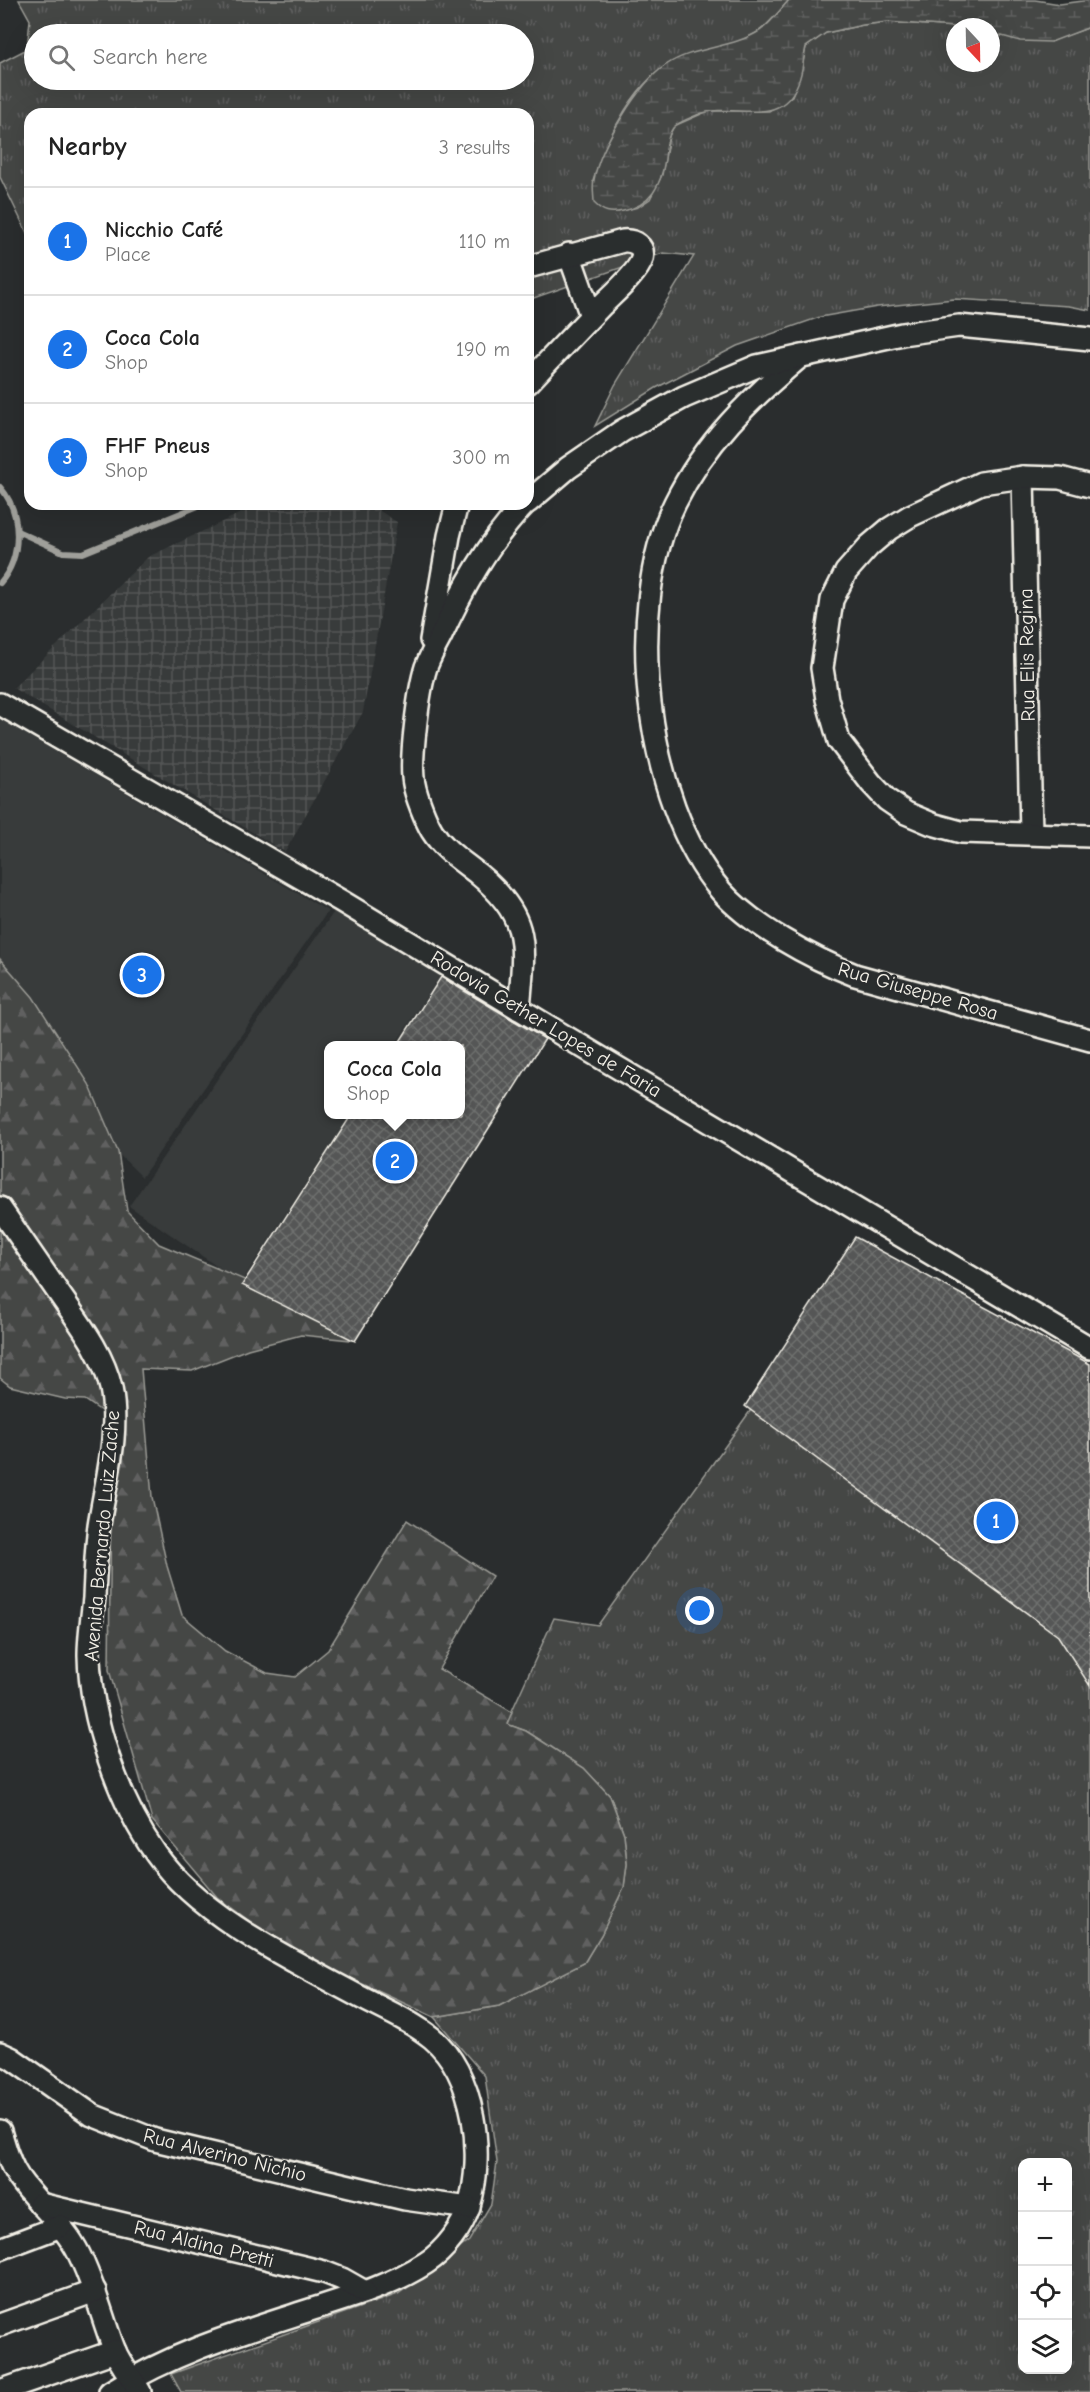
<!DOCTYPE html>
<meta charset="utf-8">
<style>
:root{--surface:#fff;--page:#f2f2f2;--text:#222;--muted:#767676;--line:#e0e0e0;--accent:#1a73e8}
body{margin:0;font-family:"Comic Neue",sans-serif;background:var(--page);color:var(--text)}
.controls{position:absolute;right:18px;bottom:18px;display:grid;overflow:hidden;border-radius:12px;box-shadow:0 6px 24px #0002}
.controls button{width:54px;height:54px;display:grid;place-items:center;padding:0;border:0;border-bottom:2px solid var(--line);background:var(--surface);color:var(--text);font:30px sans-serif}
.compass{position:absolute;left:946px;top:18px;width:54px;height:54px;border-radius:50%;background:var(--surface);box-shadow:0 6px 24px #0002;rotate:158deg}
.you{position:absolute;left:700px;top:1611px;width:21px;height:21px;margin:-15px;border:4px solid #fff;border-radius:50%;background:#1a73e8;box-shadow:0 0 0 9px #1a73e833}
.badge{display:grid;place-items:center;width:39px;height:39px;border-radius:50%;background:var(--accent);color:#fff;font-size:20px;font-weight:700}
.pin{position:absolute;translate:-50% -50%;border:3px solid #fff;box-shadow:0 2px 6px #0006}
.popup{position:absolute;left:324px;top:1041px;width:141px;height:78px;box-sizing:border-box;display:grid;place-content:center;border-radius:12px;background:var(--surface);filter:drop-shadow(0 2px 4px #0005);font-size:20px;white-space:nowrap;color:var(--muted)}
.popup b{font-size:22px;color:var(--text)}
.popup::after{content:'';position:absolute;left:50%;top:100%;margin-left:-12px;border:12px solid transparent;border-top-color:var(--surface)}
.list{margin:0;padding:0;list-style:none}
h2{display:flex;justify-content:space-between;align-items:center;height:78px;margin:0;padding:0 24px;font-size:26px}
h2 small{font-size:20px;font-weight:400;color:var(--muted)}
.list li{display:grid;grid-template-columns:39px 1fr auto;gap:18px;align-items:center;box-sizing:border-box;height:108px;padding:0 24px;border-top:2px solid var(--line)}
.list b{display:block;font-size:22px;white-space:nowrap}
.list p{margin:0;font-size:20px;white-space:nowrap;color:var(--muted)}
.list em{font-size:20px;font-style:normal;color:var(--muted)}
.icon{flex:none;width:33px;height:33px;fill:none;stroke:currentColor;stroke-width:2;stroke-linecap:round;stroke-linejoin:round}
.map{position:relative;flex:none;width:1090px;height:2392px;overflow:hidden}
.search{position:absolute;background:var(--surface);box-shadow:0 6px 24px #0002;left:24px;top:24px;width:510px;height:66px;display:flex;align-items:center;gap:15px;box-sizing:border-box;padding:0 21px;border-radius:33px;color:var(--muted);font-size:22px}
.panel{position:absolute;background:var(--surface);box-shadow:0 6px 24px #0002;left:24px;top:108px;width:510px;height:402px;border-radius:18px}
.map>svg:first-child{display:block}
.built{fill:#373a3a}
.industrial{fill:url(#industrial-grid)}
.grass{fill:url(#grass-tufts);stroke:#9c9c96;stroke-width:1.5;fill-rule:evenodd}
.forest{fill:url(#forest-firs);stroke:#9c9c96;stroke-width:1.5}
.wetland{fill:url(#wetland-marsh);stroke:#9c9c96;stroke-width:1.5}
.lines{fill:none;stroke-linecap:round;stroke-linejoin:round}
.stream{stroke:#9f9f9a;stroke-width:6}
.building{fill:url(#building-cross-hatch);stroke:#f4f1e8;stroke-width:1.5}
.minor-casing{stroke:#f4f1e8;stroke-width:26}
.minor{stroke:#2a2d2e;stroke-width:21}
.labels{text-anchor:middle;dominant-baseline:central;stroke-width:5;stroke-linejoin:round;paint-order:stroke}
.street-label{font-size:20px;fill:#f4f1e8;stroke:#2a2d2e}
</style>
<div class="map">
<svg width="1090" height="2392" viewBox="0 0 1090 2392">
<defs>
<pattern id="industrial-grid" width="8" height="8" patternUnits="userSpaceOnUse" patternTransform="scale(1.5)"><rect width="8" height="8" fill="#373a3a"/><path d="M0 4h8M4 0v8" fill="none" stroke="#555756"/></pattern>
<pattern id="grass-tufts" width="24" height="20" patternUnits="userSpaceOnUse" patternTransform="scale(1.5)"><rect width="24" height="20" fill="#444645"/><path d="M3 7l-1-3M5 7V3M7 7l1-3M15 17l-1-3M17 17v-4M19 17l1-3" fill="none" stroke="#606160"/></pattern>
<pattern id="forest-firs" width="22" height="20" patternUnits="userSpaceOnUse" patternTransform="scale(1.5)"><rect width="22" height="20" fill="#444645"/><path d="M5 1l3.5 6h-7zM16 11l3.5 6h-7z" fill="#606160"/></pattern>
<pattern id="wetland-marsh" width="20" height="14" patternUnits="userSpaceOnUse" patternTransform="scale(1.5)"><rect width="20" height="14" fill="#444645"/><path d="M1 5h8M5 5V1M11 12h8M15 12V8" fill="none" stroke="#606160"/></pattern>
<pattern id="building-cross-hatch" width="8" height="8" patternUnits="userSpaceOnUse" patternTransform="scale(1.5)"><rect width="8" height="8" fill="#555756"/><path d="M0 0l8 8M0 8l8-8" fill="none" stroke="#6e706e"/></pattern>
</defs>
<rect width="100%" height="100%" fill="#2a2d2e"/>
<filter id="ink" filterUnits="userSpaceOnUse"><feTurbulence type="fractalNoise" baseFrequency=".0167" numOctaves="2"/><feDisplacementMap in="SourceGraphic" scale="12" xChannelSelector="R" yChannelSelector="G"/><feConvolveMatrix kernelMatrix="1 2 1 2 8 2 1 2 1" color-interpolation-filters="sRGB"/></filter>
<g filter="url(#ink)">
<g class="built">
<path d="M0 719 328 911 142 1177 0 1038Z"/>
<path d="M340 903 446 967 395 1045 329 1046V1114L350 1115 241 1283 129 1206Z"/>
</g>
<path class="industrial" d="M260 504H369L397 522 363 712 285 852 13 688 148 557Z"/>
<g class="grass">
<path d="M19 0H789C781 9 773 19 764 27 741 48 705 47 678 59 636 77 606 139 593 181L618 212 638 207 650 199 662 175 669 136 674 126 708 111H769L792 96 801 72 806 47 826 33 863 25 887 22 955 27V63H991V33C1032 44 1050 43 1090 27V310L1069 306 954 299 877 307 820 317 737 346 656 388 595 426 615 385 694 256 663 253 528 300V114H30V239L0 177V63L27 49 30 20ZM34 34H524V80H34Z"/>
<path d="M866 1248 1090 1631V2392H181L171 2374 398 2294 469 2241 491 2204 497 2162 485 2076 434 2017 499 2006 584 1963 601 1935 624 1887 627 1864 624 1834 610 1796 584 1768 526 1731 506 1724 554 1618 598 1625ZM1022 2162H1068V2370H1022Z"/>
</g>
<path class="forest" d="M0 959 33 997 89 1084 118 1152 127 1211 159 1244 266 1289 319 1302 351 1340 301 1335 248 1349 192 1371 141 1369 152 1497 167 1566 182 1615 225 1651 267 1673 295 1677 328 1650 407 1520 492 1576 439 1669 512 1712 507 1724 526 1731 584 1768 610 1796 624 1834 627 1864 624 1887 601 1935 584 1963 499 2006 434 2017 317 1963 259 1928 217 1897 152 1820 109 1670 111 1492 117 1422 85 1400 65 1399 10 1386 0 1378Z"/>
<path class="wetland" d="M789 0H1035L1060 4 1090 0V27L1051 42 1020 41 991 33V27H955L887 22 863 25 826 33 806 47C803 59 803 72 798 83 779 131 734 100 697 115 690 118 678 122 673 128 667 137 666 149 665 159 661 186 651 205 623 211 610 214 603 212 594 203 594 196 592 187 594 180 599 148 639 83 666 65 694 46 732 49 761 30 771 23 780 10 789 0Z"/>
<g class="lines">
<g class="stream">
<path d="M0 487C22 512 23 557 0 583"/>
<path d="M17 531 63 552 83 553 203 504"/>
</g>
</g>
<g class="building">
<path d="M441 977 545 1039 355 1341 242 1285 352 1114H461V1046H397Z"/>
<path d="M855 1237 1090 1364V1686L1058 1636 745 1406Z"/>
</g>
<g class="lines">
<g class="minor-casing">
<g id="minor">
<path d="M569 254 591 316"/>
<path d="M528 267 623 241C634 240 645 246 642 259 638 273 612 295 602 305 577 331 552 357 528 383"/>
<path d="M801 356C750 399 705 442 675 503 623 608 645 802 721 891 752 926 811 958 855 975L1090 1040"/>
<path d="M1023 477 1031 833"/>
<path d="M1090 486 1060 478 1023 477 981 483 910 516 889 529 869 546 846 572 832 600 822 668 827 699 839 741 871 783 887 800 906 813 932 824 961 832 1090 836"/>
<path d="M528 502 568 468 622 431 684 397 757 366 902 334 959 326 1090 339"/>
<path d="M431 640 449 536 457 504"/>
<path d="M0 704 341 901 556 1031 1090 1348"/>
<path d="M519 1009C524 947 532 918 478 874 462 861 444 850 432 831 426 821 416 796 414 784 409 762 419 689 426 667 430 657 435 647 440 638 462 590 488 542 525 504"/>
<path d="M0 1208C20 1237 40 1266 60 1295 80 1324 103 1353 111 1388 120 1433 106 1480 99 1525 96 1549 95 1574 94 1598 92 1617 89 1636 89 1655 90 1719 119 1802 156 1854 201 1918 294 1961 362 1998 385 2010 411 2021 432 2038 475 2074 485 2155 469 2206 463 2227 445 2251 426 2263 392 2285 351 2297 313 2309 242 2332 173 2352 110 2392"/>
<path d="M0 2053 11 2058 92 2115 155 2140 405 2199 469 2208"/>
<path d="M0 2131C5 2147 9 2164 19 2178 37 2204 64 2224 79 2254 94 2284 102 2317 114 2349 120 2364 132 2378 140 2392"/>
<path d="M40 2204 324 2272 342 2279 365 2292"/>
<path d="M0 2249 61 2226"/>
<path d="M0 2325 95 2291"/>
<path d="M0 2391 115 2351"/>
</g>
</g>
<use href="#minor" class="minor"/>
</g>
</g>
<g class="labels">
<g class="street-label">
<text transform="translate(1027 655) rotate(-91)">Rua Elis Regina</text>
<text transform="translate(918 991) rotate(16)">Rua Giuseppe Rosa</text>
<text transform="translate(546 1024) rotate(31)">Rodovia Gether Lopes de Faria</text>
<text transform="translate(102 1536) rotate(-85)">Avenida Bernardo Luiz Zache</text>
<text transform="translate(225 2155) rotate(14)">Rua Alverino Nichio</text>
<text transform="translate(204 2244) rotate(14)">Rua Aldina Pretti</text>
</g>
</g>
</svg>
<div class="controls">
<button>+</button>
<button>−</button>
<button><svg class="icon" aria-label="locate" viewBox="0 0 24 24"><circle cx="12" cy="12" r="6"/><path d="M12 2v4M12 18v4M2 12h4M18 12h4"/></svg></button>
<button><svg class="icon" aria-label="layers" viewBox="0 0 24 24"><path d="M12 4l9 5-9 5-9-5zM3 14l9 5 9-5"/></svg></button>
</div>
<svg class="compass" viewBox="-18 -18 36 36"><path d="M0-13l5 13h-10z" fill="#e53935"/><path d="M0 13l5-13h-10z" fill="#767676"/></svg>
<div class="you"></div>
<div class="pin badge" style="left:996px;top:1521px">1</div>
<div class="pin badge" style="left:395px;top:1161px">2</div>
<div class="popup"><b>Coca Cola</b>Shop</div>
<div class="pin badge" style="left:142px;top:975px">3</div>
<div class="search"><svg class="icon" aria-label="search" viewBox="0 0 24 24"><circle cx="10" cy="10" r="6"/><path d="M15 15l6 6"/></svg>Search here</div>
<section class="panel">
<h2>Nearby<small>3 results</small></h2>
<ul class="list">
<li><span class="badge">1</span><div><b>Nicchio Café</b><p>Place</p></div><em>110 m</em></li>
<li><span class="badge">2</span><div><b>Coca Cola</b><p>Shop</p></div><em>190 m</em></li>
<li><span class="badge">3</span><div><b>FHF Pneus</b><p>Shop</p></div><em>300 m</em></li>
</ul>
</section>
</div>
